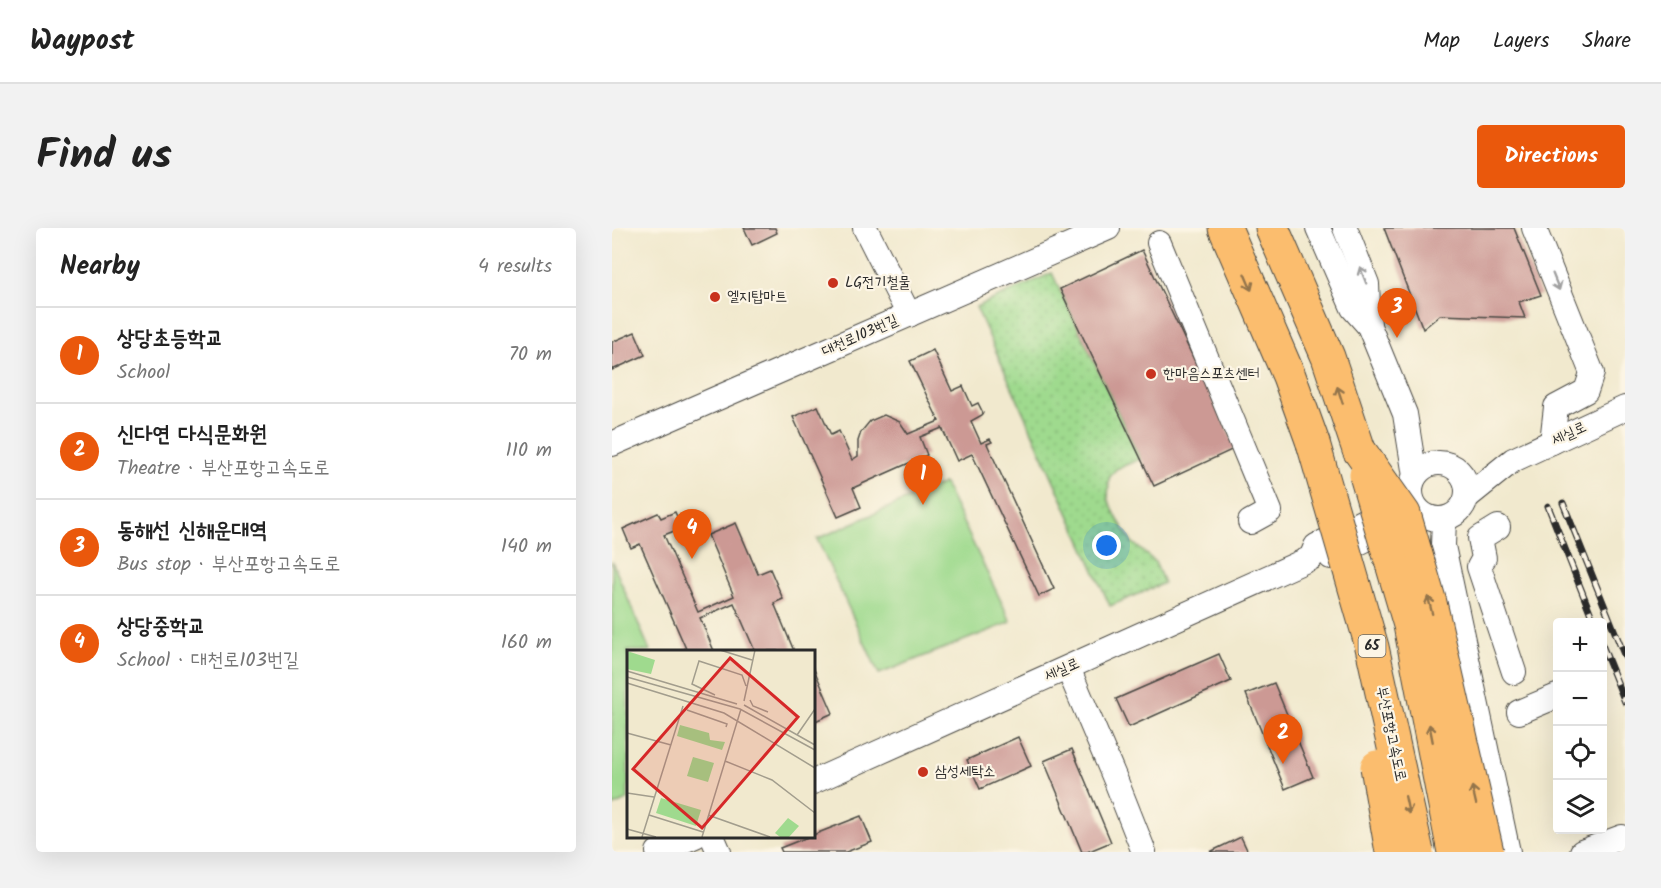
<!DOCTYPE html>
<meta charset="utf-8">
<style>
:root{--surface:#fff;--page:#f2f2f2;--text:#222;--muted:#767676;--line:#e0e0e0;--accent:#ea580c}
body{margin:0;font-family:Kalam,"Poor Story",sans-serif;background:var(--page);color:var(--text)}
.controls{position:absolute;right:18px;bottom:18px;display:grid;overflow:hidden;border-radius:6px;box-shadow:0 6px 24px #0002}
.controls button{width:54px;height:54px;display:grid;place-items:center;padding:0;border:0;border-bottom:2px solid var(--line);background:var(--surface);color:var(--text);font:30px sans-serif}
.you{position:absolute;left:495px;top:318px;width:21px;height:21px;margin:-15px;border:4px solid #fff;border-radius:50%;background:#1a73e8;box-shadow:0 0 0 9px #1a73e833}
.badge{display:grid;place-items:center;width:39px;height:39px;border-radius:50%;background:var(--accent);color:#fff;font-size:20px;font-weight:700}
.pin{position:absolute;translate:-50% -50px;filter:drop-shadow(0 2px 3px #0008)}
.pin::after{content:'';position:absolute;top:32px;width:21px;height:18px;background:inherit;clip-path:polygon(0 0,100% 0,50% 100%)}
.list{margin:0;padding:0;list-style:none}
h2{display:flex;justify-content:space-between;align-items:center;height:78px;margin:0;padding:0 24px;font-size:26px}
h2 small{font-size:20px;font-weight:400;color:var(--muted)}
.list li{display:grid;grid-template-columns:39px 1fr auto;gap:18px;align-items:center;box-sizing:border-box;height:96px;padding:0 24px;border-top:2px solid var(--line)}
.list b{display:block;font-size:22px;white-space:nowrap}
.list p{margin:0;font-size:20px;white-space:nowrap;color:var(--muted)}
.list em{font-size:20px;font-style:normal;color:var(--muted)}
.icon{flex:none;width:33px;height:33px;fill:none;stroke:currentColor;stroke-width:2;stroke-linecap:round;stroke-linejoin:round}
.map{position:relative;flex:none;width:1013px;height:624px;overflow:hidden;border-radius:6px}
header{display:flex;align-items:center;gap:36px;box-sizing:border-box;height:84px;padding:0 30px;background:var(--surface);border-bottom:2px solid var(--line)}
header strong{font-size:28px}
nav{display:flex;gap:33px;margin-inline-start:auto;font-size:21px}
.intro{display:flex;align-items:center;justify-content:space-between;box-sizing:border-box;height:144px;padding:0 36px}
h1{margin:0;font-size:42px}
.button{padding:15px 27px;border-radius:6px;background:var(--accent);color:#fff;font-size:21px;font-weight:700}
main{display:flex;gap:36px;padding:0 36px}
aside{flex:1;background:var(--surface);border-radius:6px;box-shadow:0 6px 24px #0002}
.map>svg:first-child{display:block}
.grass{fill:url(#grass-dots);stroke:#65825c;stroke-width:1.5}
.pitch{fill:#9fda8e;stroke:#65825c;stroke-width:1.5}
.building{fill:#cc9994}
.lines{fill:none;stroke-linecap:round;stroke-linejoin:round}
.minor-casing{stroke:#494843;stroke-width:26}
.highway-casing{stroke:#494843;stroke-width:35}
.minor{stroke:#fff;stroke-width:24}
.highway{stroke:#fbbd6e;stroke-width:33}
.rail-casing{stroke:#2b2b2b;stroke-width:7}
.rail{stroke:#fcf5e5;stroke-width:4.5;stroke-dasharray:14;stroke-linecap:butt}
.highway-bridge-casing{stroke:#494843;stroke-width:35;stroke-linecap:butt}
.highway-bridge{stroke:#fbbd6e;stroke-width:33}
.oneway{stroke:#a0a0a0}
.oneway2{stroke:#93744c}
.poi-dot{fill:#c8321e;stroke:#fcf5e5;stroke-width:2}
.labels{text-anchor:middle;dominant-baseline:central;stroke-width:4.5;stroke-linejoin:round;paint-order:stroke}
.shield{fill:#fcf5e5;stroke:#6a6863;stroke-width:1.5}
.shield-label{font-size:14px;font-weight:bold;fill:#2b2b2b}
.poi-label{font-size:15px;fill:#2b2b2b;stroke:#fcf5e5;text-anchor:start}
.street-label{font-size:15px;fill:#2b2b2b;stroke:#fcf5e5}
.inset-road{fill:none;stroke:#a29d8d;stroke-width:1.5}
.view{fill:#d62828;fill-opacity:0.15;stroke:#d62828;stroke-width:3}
.inset-edge{fill:none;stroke:#2b2b2b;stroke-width:3}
</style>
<header>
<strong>Waypost</strong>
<nav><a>Map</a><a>Layers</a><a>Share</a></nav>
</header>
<div class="intro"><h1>Find us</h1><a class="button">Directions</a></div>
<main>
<aside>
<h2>Nearby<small>4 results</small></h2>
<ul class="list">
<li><span class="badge">1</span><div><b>상당초등학교</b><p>School</p></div><em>70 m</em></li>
<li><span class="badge">2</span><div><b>신다연 다식문화원</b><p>Theatre · 부산포항고속도로</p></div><em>110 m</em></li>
<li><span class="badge">3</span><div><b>동해선 신해운대역</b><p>Bus stop · 부산포항고속도로</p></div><em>140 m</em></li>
<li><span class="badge">4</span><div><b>상당중학교</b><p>School · 대천로103번길</p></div><em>160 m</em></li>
</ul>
</aside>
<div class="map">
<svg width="1013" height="624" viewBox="0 0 1013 624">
<defs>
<pattern id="grass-dots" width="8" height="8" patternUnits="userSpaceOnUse" patternTransform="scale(1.5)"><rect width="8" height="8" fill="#9fda8e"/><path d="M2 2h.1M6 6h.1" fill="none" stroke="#89bb7b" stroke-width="1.8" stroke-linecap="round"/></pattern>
</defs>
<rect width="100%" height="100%" fill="#fcf5e5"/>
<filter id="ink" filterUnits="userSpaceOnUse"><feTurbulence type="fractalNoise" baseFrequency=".0167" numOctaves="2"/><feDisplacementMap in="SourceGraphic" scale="12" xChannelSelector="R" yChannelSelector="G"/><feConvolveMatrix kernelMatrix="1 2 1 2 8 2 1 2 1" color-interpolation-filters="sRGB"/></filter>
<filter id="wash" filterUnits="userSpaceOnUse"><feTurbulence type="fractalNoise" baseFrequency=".008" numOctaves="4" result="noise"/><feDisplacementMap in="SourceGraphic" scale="24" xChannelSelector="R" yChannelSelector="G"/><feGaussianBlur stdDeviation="1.35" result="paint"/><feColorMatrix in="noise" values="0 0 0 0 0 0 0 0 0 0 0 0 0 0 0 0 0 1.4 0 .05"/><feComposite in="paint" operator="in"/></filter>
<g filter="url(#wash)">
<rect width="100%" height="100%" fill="#f1e9ce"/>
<path class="grass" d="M440 45 528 231 504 241 497 250 496 271 506 292 520 314 543 334 552 355 498 378 364 79Z"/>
<g class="pitch">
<path d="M332 255 399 394 267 446 205 311Z"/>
<path d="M0 333 38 423H16V571L0 579Z"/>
</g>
<g id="blocks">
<g class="building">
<path d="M132 0H163L165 5 140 17Z"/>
<path d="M772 0H902L929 67 907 74 913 90 828 87 811 101Z"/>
<path d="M530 22 624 220 542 258 448 61Z"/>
<path d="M23 104 33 127 0 142V114Z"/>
<path d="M321 122 340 163 351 158 360 178 366 175 371 185 370 187 359 193 369 215 378 211 380 214 375 216 442 361 427 368 360 226 345 233 330 200 308 209 315 227 241 260 249 279 226 289 181 189 206 178 219 207 227 203 240 232 246 228V213L249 204 258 193 272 187 288 194 296 206 327 193 298 133Z"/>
<path d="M63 284 70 300 52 307 86 384 122 368 96 307 124 295 146 346 158 341 171 371 162 375 182 423H143L122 375 88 390 102 423H75L28 316 19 320 11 301 46 285 49 290Z"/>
<path d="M607 426 619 453 517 499 504 471Z"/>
<path d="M201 439 221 485 201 494Z"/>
<path d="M662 455 701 549 673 561 634 466Z"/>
<path d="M406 509 419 538 368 561 355 532Z"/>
<path d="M460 521 499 614 475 624H470L432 533Z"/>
<path d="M249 588 260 614 234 624H170L168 620Z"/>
<path d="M629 609 636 624H598Z"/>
</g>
</g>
</g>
<g filter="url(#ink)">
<use href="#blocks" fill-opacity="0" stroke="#494843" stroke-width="1.5"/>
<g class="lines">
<g class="minor-casing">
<g id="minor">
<path d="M253 0 297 87"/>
<path d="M706 0 741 80 757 98 793 186 803 248"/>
<path d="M733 0 755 56 757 98"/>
<path d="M922 0 980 145 974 163 944 179 940 214"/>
<path d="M547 15 658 283 638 294"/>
<path d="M0 216 496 0"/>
<circle cx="827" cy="263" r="28"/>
<path d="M855 269 901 232 1013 180"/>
<path d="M832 291 831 318 896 624"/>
<path d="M886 299 868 310 872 330 867 339 902 444"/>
<path d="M719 329 784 296"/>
<path d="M456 440 504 553 532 624"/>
<path d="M907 484 945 468"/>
<path d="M201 554 699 330 704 318 778 279"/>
<path d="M100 608 107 624"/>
<path d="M46 624 83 608"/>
<path d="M970 624 1010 609"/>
</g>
</g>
<g class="highway-casing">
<g id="highway">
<path d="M613 0 677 148 701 215"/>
<path d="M660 0 716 129 747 222"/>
</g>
</g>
<use href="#minor" class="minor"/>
<use href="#highway" class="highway"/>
<g class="rail-casing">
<g id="rail">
<path d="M951 275 1013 429"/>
<path d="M936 278 982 394"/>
<path d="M990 417 1013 474"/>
</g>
</g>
<use href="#rail" class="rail"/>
<g class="highway-bridge-casing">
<g id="highway-bridge">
<path d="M701 215 760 419 805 624"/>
<path d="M747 222 792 286 818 375 875 624"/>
<path d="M754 247 798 397 842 624"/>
<path d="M765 539 780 624"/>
</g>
</g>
<use href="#highway-bridge" class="highway-bridge"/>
</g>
<defs><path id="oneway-shaft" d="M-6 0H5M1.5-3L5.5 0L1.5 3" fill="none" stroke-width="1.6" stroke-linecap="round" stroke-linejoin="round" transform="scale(1.5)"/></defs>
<g class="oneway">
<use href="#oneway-shaft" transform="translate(751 47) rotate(-111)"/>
<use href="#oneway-shaft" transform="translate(944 54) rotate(68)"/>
</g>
<g class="oneway2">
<use href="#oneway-shaft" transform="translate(636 54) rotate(67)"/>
<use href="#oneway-shaft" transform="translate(728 167) rotate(-108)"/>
<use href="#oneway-shaft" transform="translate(818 377) rotate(-104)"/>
<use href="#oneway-shaft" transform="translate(819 505) rotate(-101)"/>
<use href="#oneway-shaft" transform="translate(862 567) rotate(-103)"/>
<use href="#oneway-shaft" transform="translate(795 577) rotate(78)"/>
</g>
</g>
<g class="poi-dot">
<circle cx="221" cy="55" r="6"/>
<circle cx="103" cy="69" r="6"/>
<circle cx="539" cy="146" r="6"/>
<circle cx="311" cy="544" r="6"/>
</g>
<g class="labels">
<rect class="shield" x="746.5" y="407" width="27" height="22" rx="4.5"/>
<g class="shield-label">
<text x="760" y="418">65</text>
</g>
<g class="poi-label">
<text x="233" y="55">LG전기철물</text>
<text x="115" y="69">엘지탑마트</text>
<text x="551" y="146">한마음스포츠센터</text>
<text x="323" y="544">삼성세탁소</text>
</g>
<g class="street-label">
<text transform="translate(248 108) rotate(-24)">대천로103번길</text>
<text transform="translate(957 206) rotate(-25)">세실로</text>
<text transform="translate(450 442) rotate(-24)">세실로</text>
<text transform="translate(779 506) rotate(78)">부산포항고속도로</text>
</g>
</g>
<g transform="translate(15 422)">
<rect width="188" height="188" fill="#f1e9ce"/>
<path d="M0 1 28 10 24 24 0 19ZM53 75 82 83 83 90 98 92 95 100 50 86Z" fill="#9fda8e"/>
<path d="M161 168 172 176 162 187H153L148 183Z" fill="#9fda8e"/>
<path d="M66 107 87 113 81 132 60 126ZM34 148 74 160 69 176 29 163Z" fill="#9fda8e"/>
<path class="inset-road" d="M93 0 125 10M0 21 110 54M0 27 113 59 188 100M0 33 97 63 188 118M88 45 65 34 72 11 115 25 119 36M123 50 126 56 141 62M117 51 128 0M117 55 188 95M60 60 100 74 99 77M0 83 44 95M170 85 188 59M98 111 145 130 188 163M0 143 27 147M22 165 76 182M81 165 143 187M0 179 29 187M15 187 56 56M75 187 114 59"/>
<path class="view" d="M103 8 171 67 75 178 6 119Z"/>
<rect width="188" height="188" class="inset-edge"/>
</g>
</svg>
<div class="controls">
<button>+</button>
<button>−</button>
<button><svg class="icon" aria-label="locate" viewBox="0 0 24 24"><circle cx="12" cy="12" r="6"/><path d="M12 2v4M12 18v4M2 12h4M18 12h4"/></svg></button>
<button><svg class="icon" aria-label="layers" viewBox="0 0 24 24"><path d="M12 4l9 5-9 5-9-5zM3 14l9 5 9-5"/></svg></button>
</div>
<div class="you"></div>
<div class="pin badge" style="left:311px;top:277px">1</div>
<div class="pin badge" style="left:671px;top:536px">2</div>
<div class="pin badge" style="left:785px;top:110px">3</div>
<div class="pin badge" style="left:80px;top:331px">4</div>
</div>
</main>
